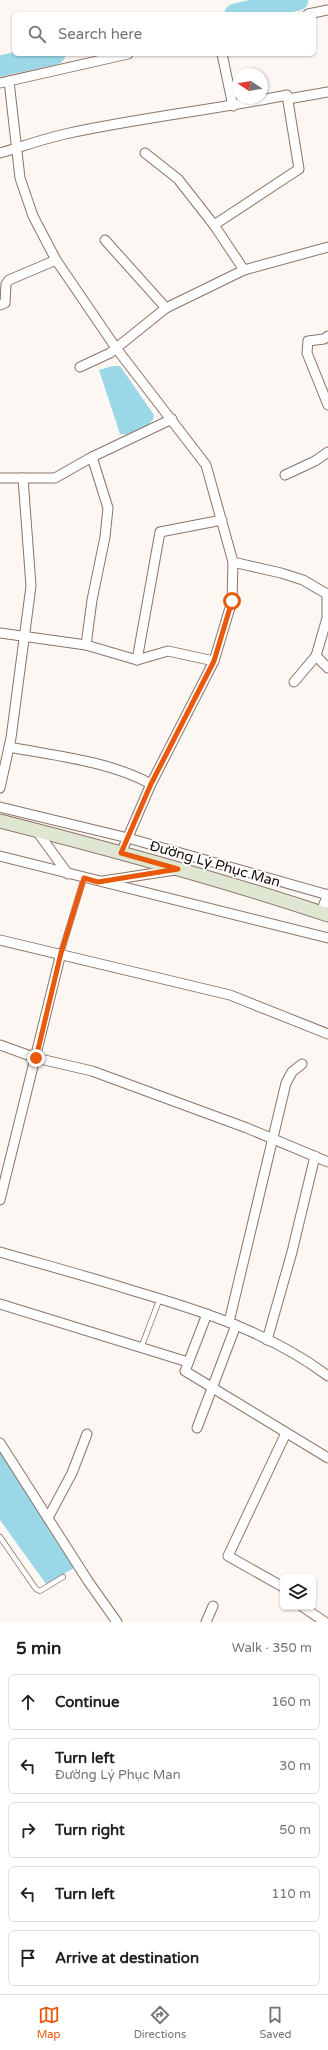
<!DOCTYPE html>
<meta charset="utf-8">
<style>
:root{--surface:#fff;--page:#f2f2f2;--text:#202124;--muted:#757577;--line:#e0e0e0;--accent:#ea580c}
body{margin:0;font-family:"Varela Round",sans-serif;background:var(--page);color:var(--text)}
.controls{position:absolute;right:12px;bottom:12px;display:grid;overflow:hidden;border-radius:6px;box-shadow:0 1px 3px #0004}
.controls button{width:36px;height:36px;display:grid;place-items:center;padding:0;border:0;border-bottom:1px solid var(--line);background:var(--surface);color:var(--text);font:20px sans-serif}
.compass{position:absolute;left:232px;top:68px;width:36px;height:36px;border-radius:50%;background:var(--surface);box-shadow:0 1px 3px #0004;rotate:282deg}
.stop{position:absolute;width:12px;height:12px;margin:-9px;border:3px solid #ea580c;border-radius:50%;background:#fff}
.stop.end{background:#ea580c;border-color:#fff;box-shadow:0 1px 4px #0008}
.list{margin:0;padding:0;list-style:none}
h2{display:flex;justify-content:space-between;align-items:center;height:52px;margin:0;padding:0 16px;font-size:17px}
h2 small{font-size:13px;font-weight:400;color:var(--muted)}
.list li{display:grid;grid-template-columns:26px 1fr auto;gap:12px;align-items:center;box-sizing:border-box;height:56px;margin:0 8px 8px;padding:0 8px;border:1px solid var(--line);border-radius:6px}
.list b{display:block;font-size:15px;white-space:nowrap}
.list p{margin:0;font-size:13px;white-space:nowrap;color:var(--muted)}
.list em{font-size:13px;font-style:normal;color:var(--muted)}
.icon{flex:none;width:22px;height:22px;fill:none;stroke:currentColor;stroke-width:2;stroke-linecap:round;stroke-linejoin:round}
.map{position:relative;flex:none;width:328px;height:1622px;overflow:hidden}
.search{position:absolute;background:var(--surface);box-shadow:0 1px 3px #0004;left:12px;right:12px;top:12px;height:44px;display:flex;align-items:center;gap:10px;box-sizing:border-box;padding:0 14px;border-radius:6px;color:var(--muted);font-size:15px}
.sheet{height:372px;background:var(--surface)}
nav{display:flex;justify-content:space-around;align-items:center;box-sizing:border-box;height:56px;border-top:1px solid var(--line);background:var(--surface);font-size:11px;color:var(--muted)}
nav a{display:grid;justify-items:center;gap:2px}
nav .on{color:var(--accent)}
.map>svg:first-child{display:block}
.water{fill:#9ad8e7}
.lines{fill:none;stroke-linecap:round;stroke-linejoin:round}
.river{stroke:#9ad8e7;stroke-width:21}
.service-casing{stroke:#8c7468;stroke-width:6}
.minor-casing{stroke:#8c7468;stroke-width:11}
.secondary-casing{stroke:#8c7468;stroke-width:15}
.service{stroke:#fff;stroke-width:4.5}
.minor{stroke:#fff;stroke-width:9}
.secondary{stroke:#dfe7d3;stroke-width:13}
.route{stroke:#ea580c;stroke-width:5}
.labels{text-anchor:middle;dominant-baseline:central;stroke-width:3.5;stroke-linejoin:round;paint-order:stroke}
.street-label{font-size:14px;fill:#140c07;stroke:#fff}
</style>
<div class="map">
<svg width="328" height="1622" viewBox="0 0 328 1622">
<rect width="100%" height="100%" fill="#fdf7f4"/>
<g class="water">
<path d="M112 366H120L154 415C153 427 130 436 120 434L99 370Z"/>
<path d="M0 1451 74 1568 46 1584 0 1520Z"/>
</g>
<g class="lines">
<g class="river">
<path d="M235 14 298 0"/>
<path d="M0 66 55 54"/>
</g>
<g class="service-casing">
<g id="service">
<path d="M61 953 84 878"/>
<path d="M141 1348 160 1298"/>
<path d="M0 1537 36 1589 40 1591 63 1577"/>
</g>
</g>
<g class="minor-casing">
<g id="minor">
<path d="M308 14 328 10"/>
<path d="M222 54 233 106"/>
<path d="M9 81 20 178 33 216 56 260 116 348 206 465 233 562 232 601 214 661 151 784 121 853"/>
<path d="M0 83 128 54"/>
<path d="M288 99 328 92"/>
<path d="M0 153C21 147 43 139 65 134 138 118 213 110 287 95L299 169 214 225 244 270 166 308 110 353 80 367"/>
<path d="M145 153 178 179 214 225"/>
<path d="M105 240 166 308"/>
<path d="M244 270 328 247"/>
<path d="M0 305 5 303 6 284 9 280 56 260"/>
<path d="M328 336 324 339 308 341 307 353 328 405"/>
<path d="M285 475 315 461 328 452"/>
<path d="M0 478H55L92 457 172 419"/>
<path d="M233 562 281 573 303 580 327 594V618L316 656 294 682"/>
<path d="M0 633 86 645 137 660 168 651 214 661"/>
<path d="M86 645 92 600 105 537 108 508 92 457"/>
<path d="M316 656 328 668"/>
<path d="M137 660 160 532 222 520"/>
<path d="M9 747C56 756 109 761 151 784"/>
<path d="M0 788 11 738 31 586 23 478"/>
<path d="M0 807 128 838 328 895"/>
<path d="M36 830 68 874"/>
<path d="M0 856 328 938"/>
<path d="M103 881 175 870"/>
<path d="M321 912 328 894"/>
<path d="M0 940 230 995 328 1034"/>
<path d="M0 1045 36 1058 92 1071 247 1128 328 1162"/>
<path d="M0 1200 61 953"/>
<path d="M0 1252C45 1265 90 1277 134 1291 202 1311 271 1333 328 1376"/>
<path d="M0 1304 188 1362"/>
<path d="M207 1314 185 1371 328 1458"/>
<path d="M229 1322 286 1083 292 1072 302 1064"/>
<path d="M267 1340 292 1252 315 1156"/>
<path d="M197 1428 236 1325"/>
<path d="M0 1443 88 1581 117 1622"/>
<path d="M48 1518 72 1473 87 1434"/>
<path d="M283 1587 228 1556 286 1433"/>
<path d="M303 1607 325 1622"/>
<path d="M206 1622 213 1606"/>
</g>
</g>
<g class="secondary-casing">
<path id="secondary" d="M0 821C110 849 220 879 328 915"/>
</g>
<use href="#service" class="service"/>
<use href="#minor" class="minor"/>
<use href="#secondary" class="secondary"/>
</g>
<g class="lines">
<path class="route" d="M36 1058 61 953 84 878 98 882 178 869 121 853 151 784 214 661 232 601"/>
</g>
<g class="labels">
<g class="street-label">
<text transform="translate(215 864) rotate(16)">Đường Lý Phục Man</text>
</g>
</g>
</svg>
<div class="controls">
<button><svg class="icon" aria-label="layers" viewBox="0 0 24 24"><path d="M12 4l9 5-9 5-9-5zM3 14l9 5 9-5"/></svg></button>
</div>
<svg class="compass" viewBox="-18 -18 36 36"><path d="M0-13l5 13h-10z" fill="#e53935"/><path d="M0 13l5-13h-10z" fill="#757577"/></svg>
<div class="stop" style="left:232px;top:601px"></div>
<div class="stop end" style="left:36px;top:1058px"></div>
<div class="search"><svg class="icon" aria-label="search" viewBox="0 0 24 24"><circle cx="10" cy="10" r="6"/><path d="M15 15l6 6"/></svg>Search here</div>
</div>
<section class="sheet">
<h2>5 min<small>Walk · 350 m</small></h2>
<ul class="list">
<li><svg class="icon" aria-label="ahead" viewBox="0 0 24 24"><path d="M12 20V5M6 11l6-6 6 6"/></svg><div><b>Continue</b></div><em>160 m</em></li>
<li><svg class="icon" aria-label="left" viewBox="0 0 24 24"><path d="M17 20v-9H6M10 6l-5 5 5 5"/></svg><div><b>Turn left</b><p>Đường Lý Phục Man</p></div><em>30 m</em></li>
<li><svg class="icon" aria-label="right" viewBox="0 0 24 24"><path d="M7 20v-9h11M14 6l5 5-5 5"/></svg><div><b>Turn right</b></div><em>50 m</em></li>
<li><svg class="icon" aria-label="left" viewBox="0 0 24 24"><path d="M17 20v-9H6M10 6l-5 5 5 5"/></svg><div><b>Turn left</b></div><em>110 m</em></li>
<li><svg class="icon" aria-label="arrive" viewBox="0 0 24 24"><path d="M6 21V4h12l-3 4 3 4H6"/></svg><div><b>Arrive at destination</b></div></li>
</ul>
</section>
<nav>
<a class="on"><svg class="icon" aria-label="map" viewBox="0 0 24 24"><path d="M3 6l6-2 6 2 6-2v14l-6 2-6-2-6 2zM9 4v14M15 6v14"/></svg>Map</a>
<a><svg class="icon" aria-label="directions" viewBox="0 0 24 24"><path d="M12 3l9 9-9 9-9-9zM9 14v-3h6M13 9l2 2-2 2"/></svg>Directions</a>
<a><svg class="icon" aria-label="saved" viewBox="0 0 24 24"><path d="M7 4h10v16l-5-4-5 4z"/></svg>Saved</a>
</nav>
